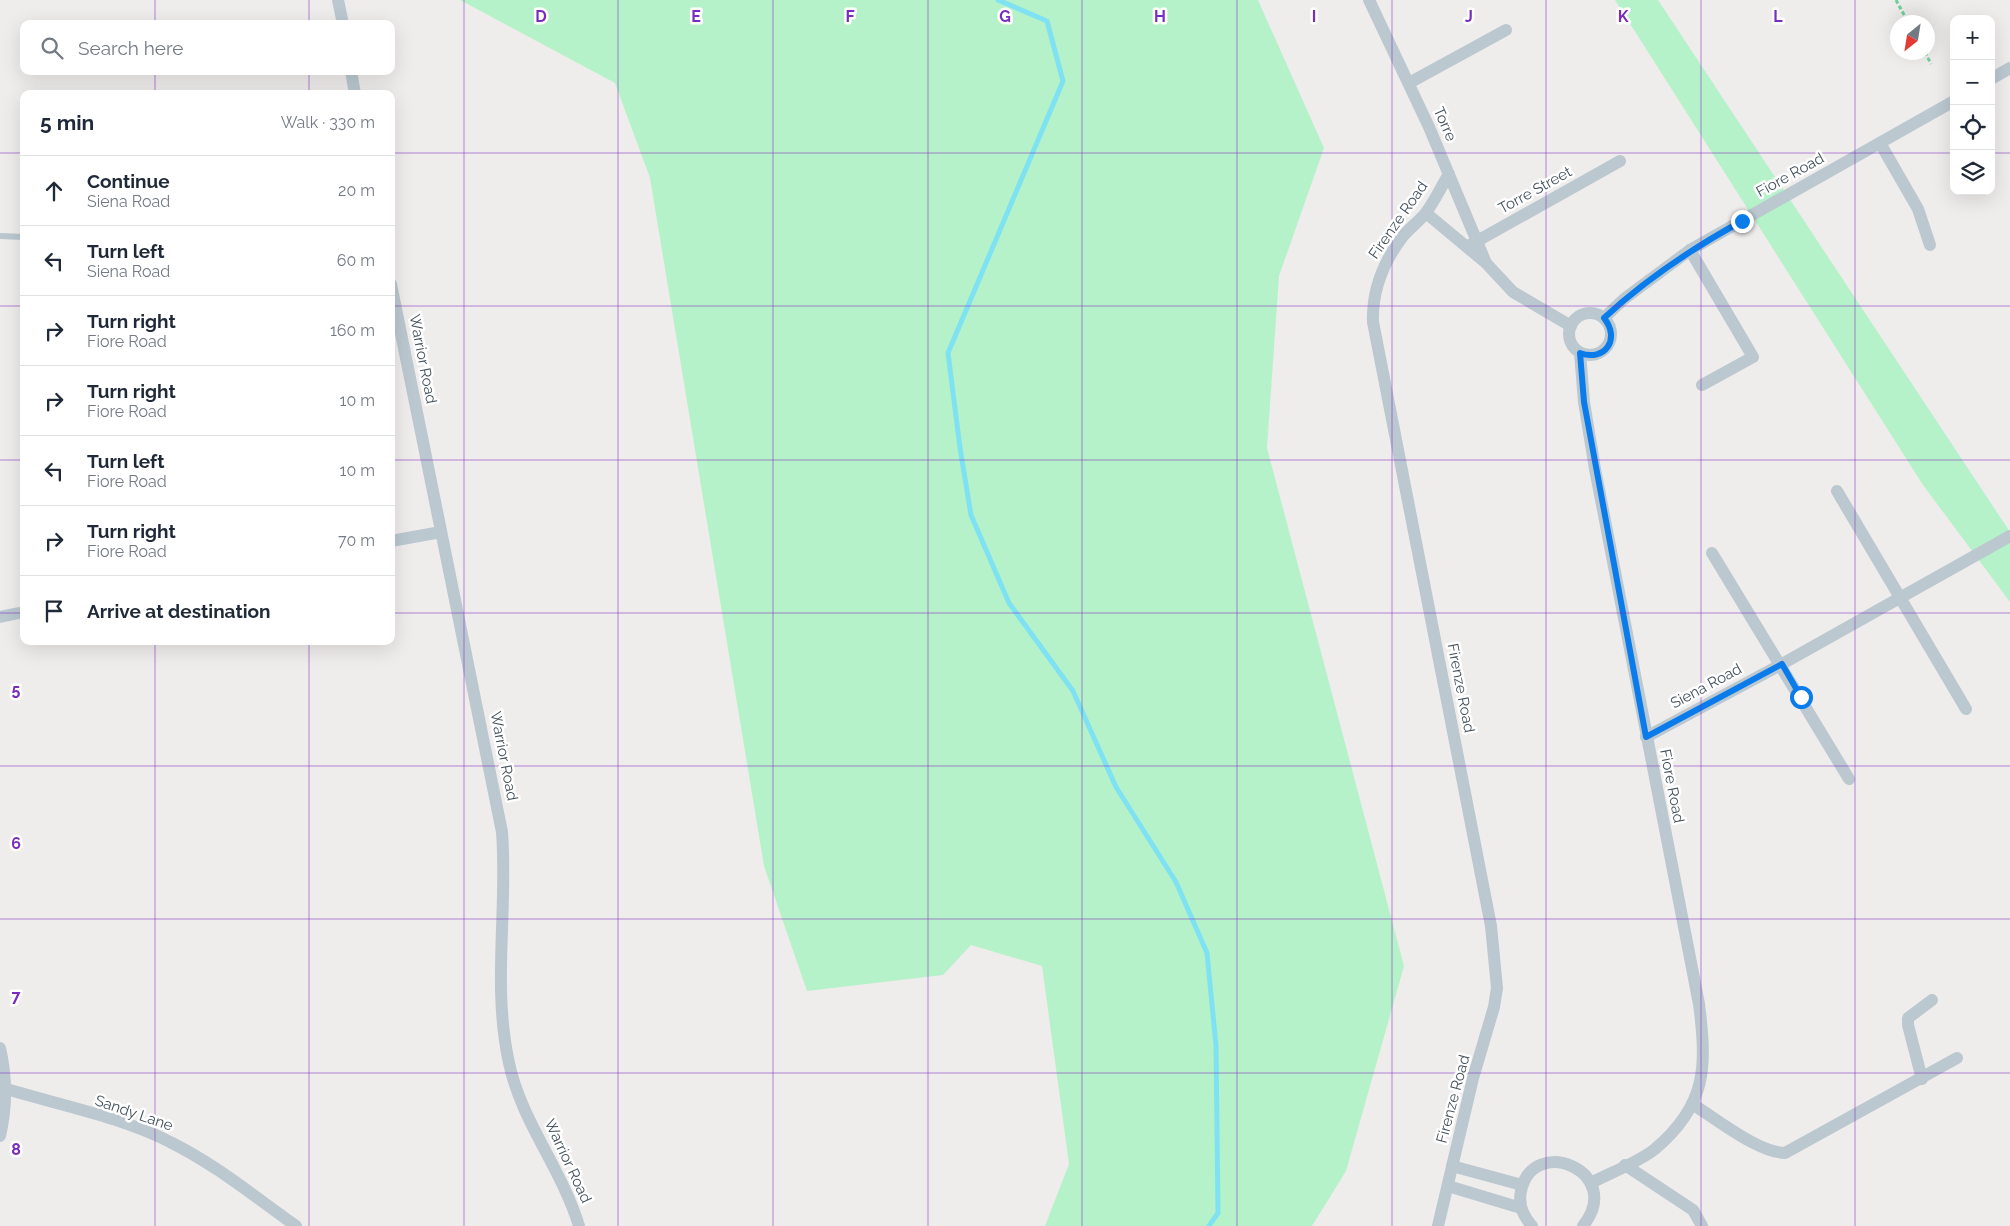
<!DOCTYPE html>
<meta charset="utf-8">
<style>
:root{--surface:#fff;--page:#f6f6f7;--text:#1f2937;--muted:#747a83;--line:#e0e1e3}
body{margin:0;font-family:Raleway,sans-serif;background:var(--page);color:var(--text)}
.controls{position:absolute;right:15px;top:15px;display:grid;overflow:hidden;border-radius:10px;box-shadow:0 5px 20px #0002}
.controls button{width:45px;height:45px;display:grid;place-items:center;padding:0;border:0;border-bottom:1px solid var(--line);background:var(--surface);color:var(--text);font:25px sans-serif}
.compass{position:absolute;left:1890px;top:15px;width:45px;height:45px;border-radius:50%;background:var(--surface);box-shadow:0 5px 20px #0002;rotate:210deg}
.stop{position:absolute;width:15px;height:15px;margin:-11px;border:4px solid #0a7beb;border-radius:50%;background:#fff}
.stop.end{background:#0a7beb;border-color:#fff;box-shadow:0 1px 5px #0008}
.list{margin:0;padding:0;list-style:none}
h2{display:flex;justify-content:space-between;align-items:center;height:65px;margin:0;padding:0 20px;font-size:21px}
h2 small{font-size:16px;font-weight:400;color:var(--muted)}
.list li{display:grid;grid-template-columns:32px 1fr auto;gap:15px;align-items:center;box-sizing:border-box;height:70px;padding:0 20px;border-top:1px solid var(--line)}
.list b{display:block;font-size:19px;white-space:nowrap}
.list p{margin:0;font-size:16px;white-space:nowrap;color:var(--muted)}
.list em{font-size:16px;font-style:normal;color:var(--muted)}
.icon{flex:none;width:28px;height:28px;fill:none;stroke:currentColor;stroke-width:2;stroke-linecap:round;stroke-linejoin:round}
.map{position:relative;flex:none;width:2010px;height:1226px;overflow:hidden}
.search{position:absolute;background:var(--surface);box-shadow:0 5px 20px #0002;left:20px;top:20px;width:375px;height:55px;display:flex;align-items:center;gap:12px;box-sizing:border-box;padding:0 18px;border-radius:10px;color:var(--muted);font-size:19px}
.panel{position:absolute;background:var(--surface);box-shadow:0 5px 20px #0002;left:20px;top:90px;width:375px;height:555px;border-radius:10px}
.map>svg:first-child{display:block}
.green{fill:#b6f2c9}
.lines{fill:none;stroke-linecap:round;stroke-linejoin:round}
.stream{stroke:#7fe2f3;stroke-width:5}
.path{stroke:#6bd299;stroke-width:3;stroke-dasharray:4 2.5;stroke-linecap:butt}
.service{stroke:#bbc8d0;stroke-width:6}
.minor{stroke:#bbc8d0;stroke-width:12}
.route{stroke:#0a7beb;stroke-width:6}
.grid{fill:none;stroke:#7b2cbf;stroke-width:1;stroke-opacity:0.55}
.labels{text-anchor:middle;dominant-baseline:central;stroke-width:5;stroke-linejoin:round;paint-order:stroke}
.street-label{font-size:15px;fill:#43515b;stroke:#fff}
.grid-label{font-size:16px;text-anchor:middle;font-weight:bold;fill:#7b2cbf;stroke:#fff;stroke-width:5;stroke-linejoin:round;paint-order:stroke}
</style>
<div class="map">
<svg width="2010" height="1226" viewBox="0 0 2010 1226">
<rect width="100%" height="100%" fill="#efecec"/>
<g class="green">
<path d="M460 0H1258L1324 148 1279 276 1267 448 1404 966 1346 1171 1312 1226H1045L1069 1164 1042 966 971 945 943 975 807 991 764 866 650 178 615 83Z"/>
<path d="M1615 0H1658L2010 532V602L1923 485Z"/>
</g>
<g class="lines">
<path class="stream" d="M998 0 1047 21 1063 81 948 353 960 448 971 515 1009 603 1073 691 1116 787 1176 882 1207 953 1216 1046 1218 1213 1209 1226"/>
<g class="path">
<path d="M1896 0 1908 22"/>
<path d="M1925 52 1931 64"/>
</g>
<path class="service" d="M0 236 24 237"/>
<g class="minor">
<path d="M338 0 343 24"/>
<path d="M1369 0 1429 127 1486 263"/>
<path d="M351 71 355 94"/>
<path d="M1991 79 2010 68"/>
<path d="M1409 83 1506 30"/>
<path d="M1880 143 1918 209 1930 245"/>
<path d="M1426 213 1486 263 1513 292 1571 326"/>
<path d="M1470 245 1620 161"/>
<path d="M1690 250 1753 357 1702 385"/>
<path d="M391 284 502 832C508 909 492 986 509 1063 521 1121 562 1169 579 1226"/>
<circle cx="1590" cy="334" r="21"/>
<path d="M1604 318 1624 299 1690 250 1954 101"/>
<path d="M1580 353 1584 402 1595 469 1699 1004C1707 1067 1707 1105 1655 1149 1639 1162 1610 1173 1591 1183"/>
<path d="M1837 491 1966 709"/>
<path d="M391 541 441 532"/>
<path d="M1712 553 1849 779"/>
<path d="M0 617 24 612"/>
<path d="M1646 737 1782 664 2010 536"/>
<path d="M0 1048C7 1078 7 1106 0 1136"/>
<path d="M1922 1079 1908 1025V1018L1932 1000"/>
<path d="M0 1087C54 1104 120 1116 170 1142 215 1164 255 1197 296 1226"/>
<path d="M1692 1104C1717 1119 1757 1152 1785 1153L1957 1058"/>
<path d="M1625 1165 1693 1210 1702 1226"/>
<path d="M1452 1166 1522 1185"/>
<path d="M1448 1186 1521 1208"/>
<path d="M1438 1226 1473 1078 1494 1007 1497 988 1491 926 1373 322C1372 290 1384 261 1403 236 1410 228 1418 222 1425 214 1434 202 1441 187 1449 174"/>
<path d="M1532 1226C1523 1216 1518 1205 1521 1191 1533 1133 1626 1172 1583 1226"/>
</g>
</g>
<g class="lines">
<path class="route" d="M1742 221C1693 248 1646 279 1604 318 1621 339 1605 362 1580 353L1584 402 1646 737 1782 664 1801 697"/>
</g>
<path class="grid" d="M155 0V24M309 0V24M464 0V1226M618 0V1226M773 0V1226M928 0V1226M1082 0V1226M1237 0V1226M1392 0V1226M1546 0V1226M1701 0V1226M1855 0V1226M155 71V94M309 71V94M0 153H24M391 153H1954M1991 153H2010M0 306H24M391 306H2010M0 460H24M391 460H2010M0 613H24M391 613H2010M155 641V1226M309 641V1226M0 766H2010M0 919H2010M0 1073H2010"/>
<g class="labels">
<g class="street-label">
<text transform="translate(1445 124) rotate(66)">Torre</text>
<text transform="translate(1790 175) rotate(-29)">Fiore Road</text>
<text transform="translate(1535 190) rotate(-29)">Torre Street</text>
<text transform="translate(1398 220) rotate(-55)">Firenze Road</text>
<text transform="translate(423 359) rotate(79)">Warrior Road</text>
<text transform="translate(1706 686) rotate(-28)">Siena Road</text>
<text transform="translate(1461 688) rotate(79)">Firenze Road</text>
<text transform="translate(504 756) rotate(79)">Warrior Road</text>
<text transform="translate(1672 786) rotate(79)">Fiore Road</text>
<text transform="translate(1453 1099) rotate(-75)">Firenze Road</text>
<text transform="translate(134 1113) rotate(19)">Sandy Lane</text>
<text transform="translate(568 1161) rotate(65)">Warrior Road</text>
</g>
</g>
<g class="grid-label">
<text x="541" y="22">D</text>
<text x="696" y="22">E</text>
<text x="850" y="22">F</text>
<text x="1005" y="22">G</text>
<text x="1160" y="22">H</text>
<text x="1314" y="22">I</text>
<text x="1469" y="22">J</text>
<text x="1623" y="22">K</text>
<text x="1778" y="22">L</text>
<text x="16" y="695">5</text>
<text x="16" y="849">6</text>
<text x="16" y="1002">7</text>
<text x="16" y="1155">8</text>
</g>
</svg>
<div class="controls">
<button>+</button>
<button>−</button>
<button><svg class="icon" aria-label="locate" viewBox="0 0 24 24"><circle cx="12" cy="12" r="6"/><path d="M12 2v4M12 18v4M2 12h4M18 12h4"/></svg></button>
<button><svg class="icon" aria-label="layers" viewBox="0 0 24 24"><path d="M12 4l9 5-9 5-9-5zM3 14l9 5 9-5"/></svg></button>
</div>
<svg class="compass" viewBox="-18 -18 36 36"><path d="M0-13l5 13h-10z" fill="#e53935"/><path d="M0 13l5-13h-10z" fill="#747a83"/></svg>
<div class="stop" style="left:1801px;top:697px"></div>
<div class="stop end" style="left:1742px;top:221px"></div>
<div class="search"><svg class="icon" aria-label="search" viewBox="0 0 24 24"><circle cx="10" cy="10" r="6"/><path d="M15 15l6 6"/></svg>Search here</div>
<section class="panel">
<h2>5 min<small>Walk · 330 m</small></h2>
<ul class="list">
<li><svg class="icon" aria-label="ahead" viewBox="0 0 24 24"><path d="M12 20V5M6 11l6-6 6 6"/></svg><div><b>Continue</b><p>Siena Road</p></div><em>20 m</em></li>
<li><svg class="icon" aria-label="left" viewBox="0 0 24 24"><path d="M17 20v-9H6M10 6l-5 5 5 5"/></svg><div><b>Turn left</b><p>Siena Road</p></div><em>60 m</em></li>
<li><svg class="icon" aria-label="right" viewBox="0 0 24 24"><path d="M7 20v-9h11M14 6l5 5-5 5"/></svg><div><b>Turn right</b><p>Fiore Road</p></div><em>160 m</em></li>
<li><svg class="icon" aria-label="right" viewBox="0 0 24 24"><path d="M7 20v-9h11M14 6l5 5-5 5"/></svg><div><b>Turn right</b><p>Fiore Road</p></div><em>10 m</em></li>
<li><svg class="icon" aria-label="left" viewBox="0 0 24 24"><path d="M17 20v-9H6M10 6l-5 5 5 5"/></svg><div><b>Turn left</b><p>Fiore Road</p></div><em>10 m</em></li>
<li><svg class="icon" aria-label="right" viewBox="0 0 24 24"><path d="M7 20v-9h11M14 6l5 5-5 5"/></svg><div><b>Turn right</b><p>Fiore Road</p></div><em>70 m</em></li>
<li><svg class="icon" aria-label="arrive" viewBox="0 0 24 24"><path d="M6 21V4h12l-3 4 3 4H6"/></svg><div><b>Arrive at destination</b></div></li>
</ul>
</section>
</div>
